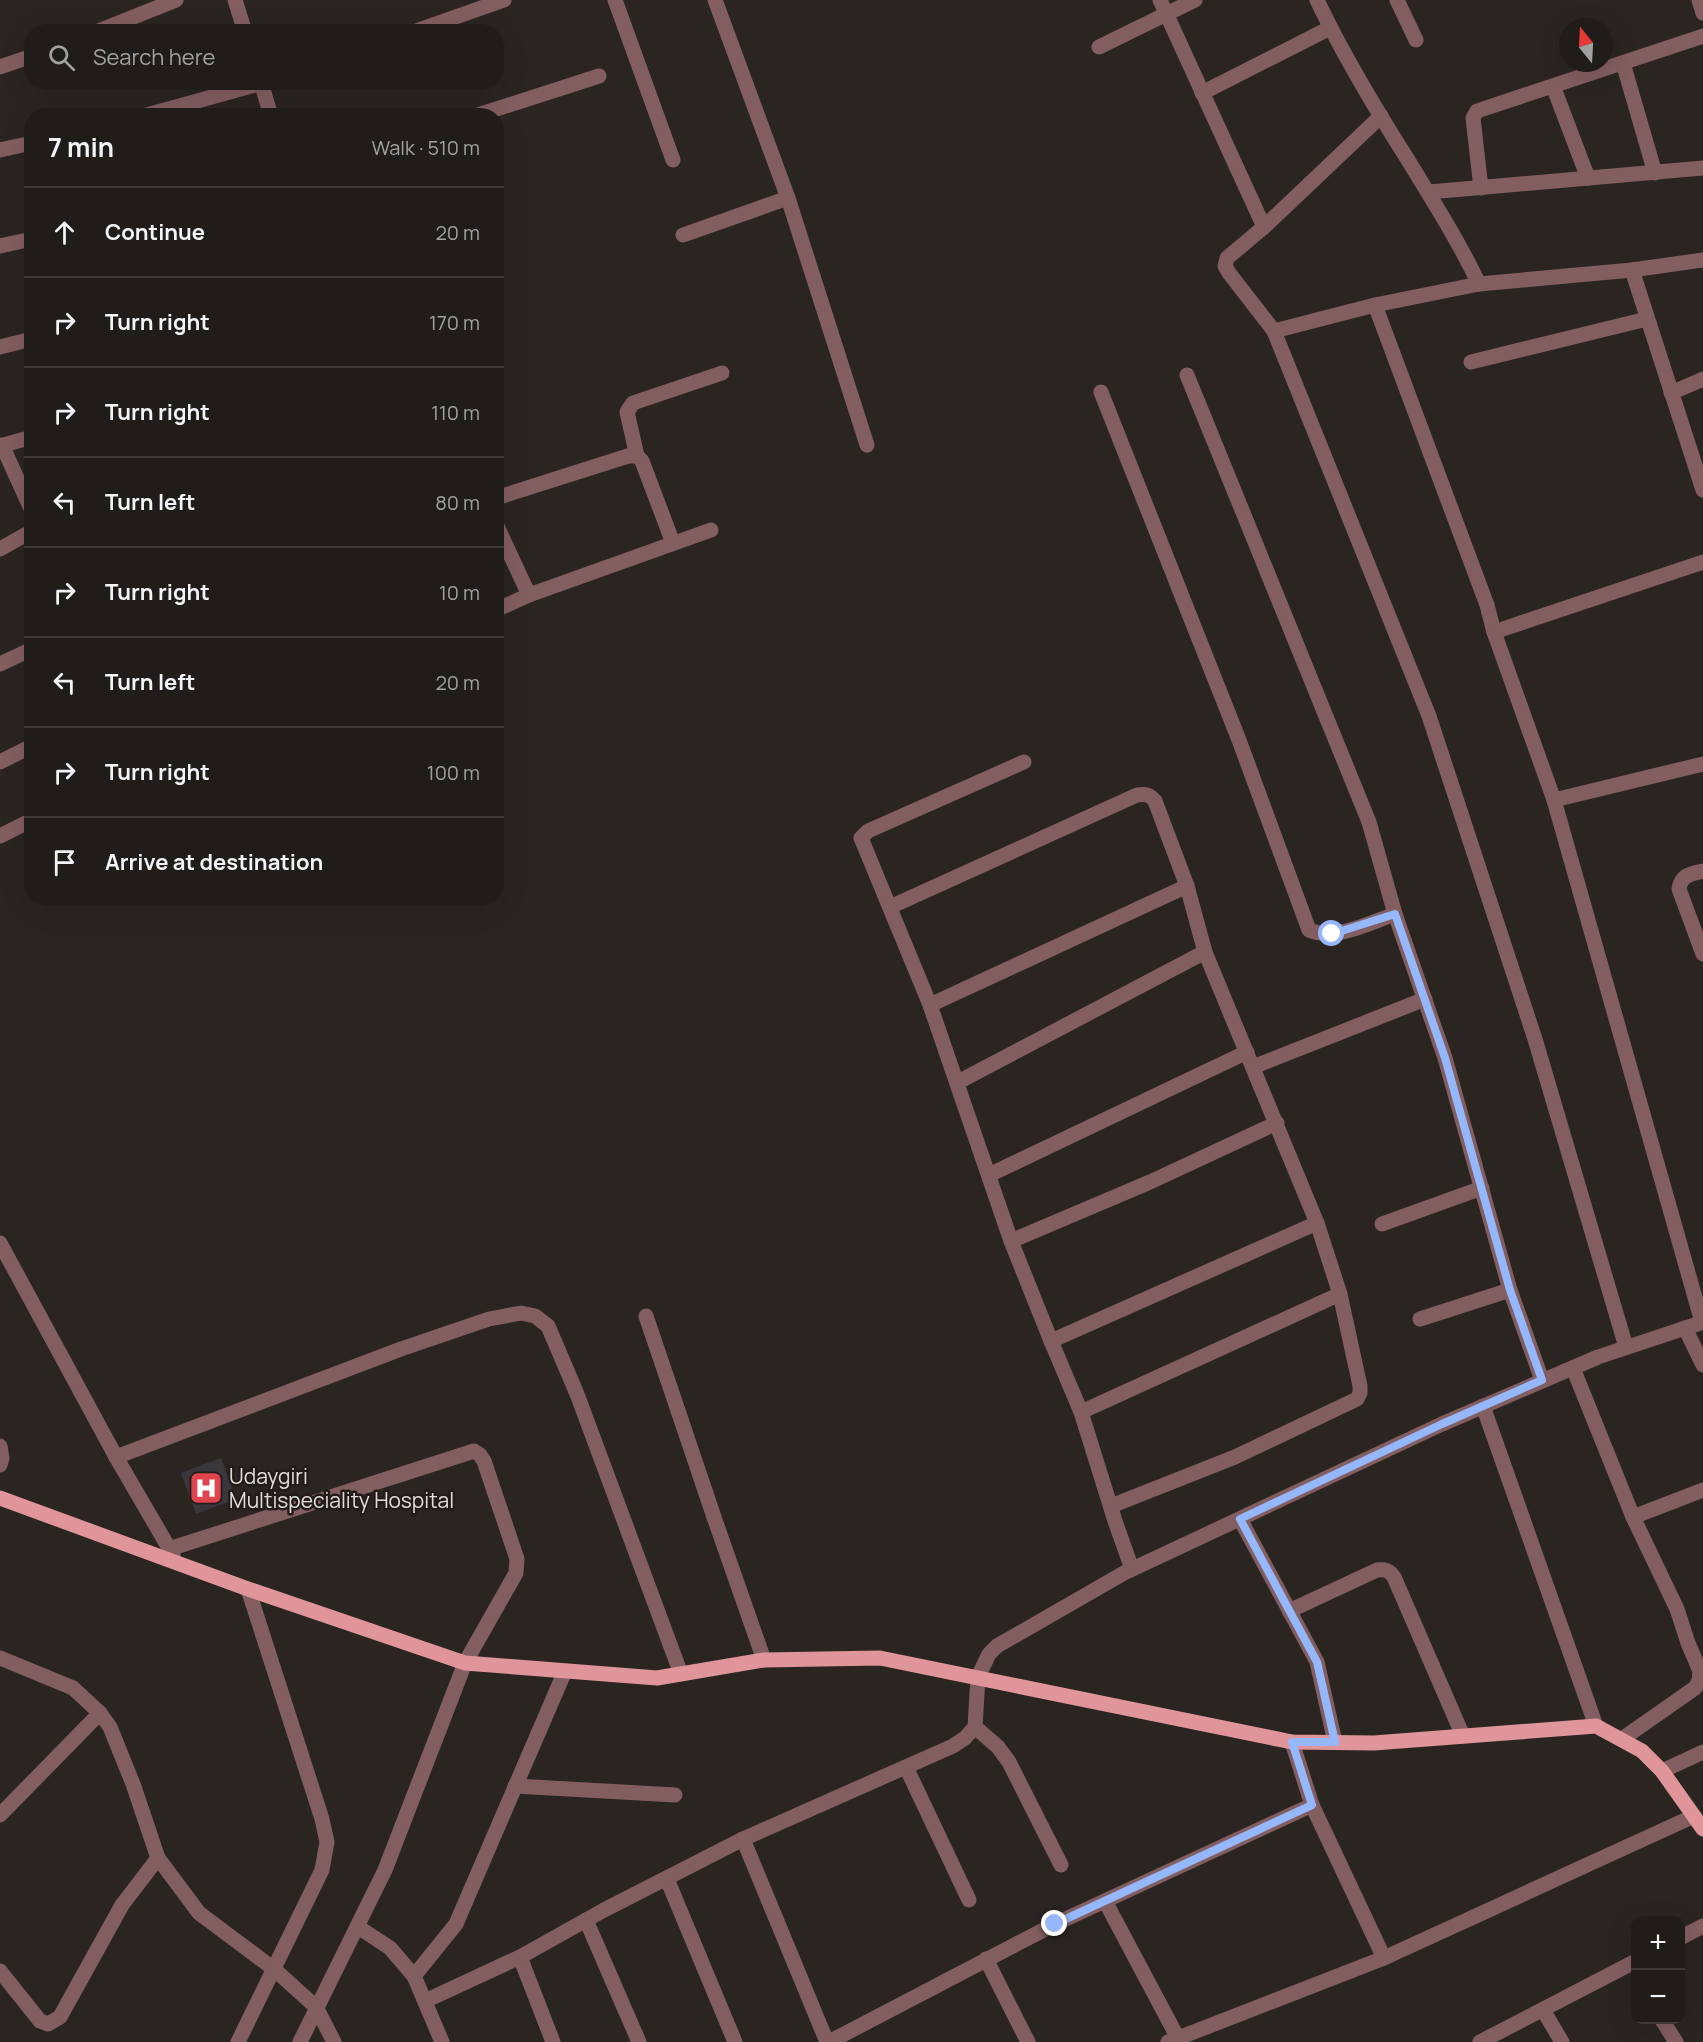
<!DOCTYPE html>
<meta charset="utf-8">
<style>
:root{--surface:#201c1a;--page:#2d2927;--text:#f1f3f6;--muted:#a2a1a2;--line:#3d3a39}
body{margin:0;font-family:Manrope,sans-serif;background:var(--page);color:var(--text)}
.controls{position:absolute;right:18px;bottom:18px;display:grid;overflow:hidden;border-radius:12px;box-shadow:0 6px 24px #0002}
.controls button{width:54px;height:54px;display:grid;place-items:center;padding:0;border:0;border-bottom:2px solid var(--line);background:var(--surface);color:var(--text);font:30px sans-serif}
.compass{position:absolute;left:1559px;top:18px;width:54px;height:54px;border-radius:50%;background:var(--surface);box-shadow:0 6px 24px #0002;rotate:342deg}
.stop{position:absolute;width:18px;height:18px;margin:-14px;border:4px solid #95b7fd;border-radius:50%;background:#fff}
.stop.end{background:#95b7fd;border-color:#fff;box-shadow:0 2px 6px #0008}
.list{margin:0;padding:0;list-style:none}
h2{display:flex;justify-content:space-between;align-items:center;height:78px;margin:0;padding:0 24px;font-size:26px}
h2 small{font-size:20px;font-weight:400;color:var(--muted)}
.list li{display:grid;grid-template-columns:39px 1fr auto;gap:18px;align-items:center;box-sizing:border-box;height:90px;padding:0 24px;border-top:2px solid var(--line)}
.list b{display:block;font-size:22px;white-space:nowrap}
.list em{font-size:20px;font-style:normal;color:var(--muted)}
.icon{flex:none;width:33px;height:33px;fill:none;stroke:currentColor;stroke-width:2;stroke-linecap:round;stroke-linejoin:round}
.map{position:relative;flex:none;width:1703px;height:2042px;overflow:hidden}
.search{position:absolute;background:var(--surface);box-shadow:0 6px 24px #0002;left:24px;top:24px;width:480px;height:66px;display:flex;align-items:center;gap:15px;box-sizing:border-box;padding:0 21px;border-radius:24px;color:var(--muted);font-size:22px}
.panel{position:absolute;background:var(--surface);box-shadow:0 6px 24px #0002;left:24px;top:108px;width:480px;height:798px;border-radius:24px}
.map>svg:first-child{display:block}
.building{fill:#3a373c}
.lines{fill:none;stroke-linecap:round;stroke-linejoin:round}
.minor{stroke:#835e61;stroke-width:15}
.major{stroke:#e0959a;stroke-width:15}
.route{stroke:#95b7fd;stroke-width:8}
.labels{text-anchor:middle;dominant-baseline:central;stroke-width:5;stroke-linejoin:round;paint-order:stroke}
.poi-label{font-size:21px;fill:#e0dcda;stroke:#221c19;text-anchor:start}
</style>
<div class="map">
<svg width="1703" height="2042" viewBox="0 0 1703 2042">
<rect width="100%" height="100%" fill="#2b2522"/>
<path class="building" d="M221 1458 236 1499 196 1514 181 1473Z"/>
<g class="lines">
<g class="minor">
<path d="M235 0 245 32"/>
<path d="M615 0 673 160"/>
<path d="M715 0 788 198 867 445"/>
<path d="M1160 0 1264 227"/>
<path d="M1317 0C1343 55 1375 108 1408 160 1433 201 1458 240 1479 284"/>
<path d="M1397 0 1416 40"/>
<path d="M1699 0 1703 13"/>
<path d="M96 32 176 0"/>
<path d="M413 32 504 0"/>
<path d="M1099 47 1195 0"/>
<path d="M1623 63 1655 173"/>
<path d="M0 67 32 56"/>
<path d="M261 82 271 116"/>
<path d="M1553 86 1588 178"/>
<path d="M1202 93 1330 28"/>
<path d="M143 116 266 82"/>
<path d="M475 116 599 76"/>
<path d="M1381 116 1264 227 1227 258 1225 266 1229 273 1274 331 1429 716 1535 1039 1626 1347"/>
<path d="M0 150 32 143"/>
<path d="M1481 188 1473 118 1477 111 1703 36"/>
<path d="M1429 192 1703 168"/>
<path d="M683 235 788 198"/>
<path d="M0 246 32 239"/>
<path d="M1632 270 1703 490"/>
<path d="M1375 305 1487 605 1494 632 1554 800 1702 1322"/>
<path d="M1274 331 1375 305 1479 284 1632 270 1703 260"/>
<path d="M0 347 32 339"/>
<path d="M1471 362 1647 319"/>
<path d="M1187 375 1369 822 1395 914 1445 1058 1510 1290 1542 1380"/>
<path d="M1101 392 1239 740 1309 930C1335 941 1369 923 1395 914"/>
<path d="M1671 393 1703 379"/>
<path d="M2 445 32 511"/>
<path d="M0 446 32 437"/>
<path d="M637 456 627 412 633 403 722 373"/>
<path d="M496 498 628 456H637L642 461 673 543"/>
<path d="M496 524 529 595"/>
<path d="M0 549 32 531"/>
<path d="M496 610 529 595 711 530"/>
<path d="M1494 632 1703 562"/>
<path d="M0 664 32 649"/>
<path d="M0 762 32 746"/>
<path d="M1024 762 868 831 861 838 930 1005 1011 1241 1051 1341 1081 1412 1115 1521 1132 1569"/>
<path d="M1554 800 1703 764"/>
<path d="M0 836 32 820"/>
<path d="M1703 871C1690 874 1681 875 1679 889L1703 954"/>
<path d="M890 907 1137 795C1146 794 1149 794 1155 801L1187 886 1205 952 1317 1223 1340 1294 1360 1386V1393L1357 1399 1235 1457 1111 1506"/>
<path d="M930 1005 1187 886"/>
<path d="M1253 1067 1425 999"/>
<path d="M958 1082 1205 952"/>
<path d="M989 1175 1247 1052"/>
<path d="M1382 1224 1482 1188"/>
<path d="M1011 1241 1150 1182 1277 1123"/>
<path d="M0 1243 116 1457 173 1555"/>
<path d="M646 1316 715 1520 764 1660"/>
<path d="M1420 1319 1510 1290"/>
<path d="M1685 1328 1703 1365"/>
<path d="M1051 1341 1317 1223"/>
<path d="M1573 1368 1633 1517 1677 1609 1688 1643 1700 1671 1699 1681 1695 1688 1622 1739"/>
<path d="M1483 1406 1596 1726"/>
<path d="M1081 1412 1340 1294"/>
<path d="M0 1446 2 1458 0 1465"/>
<path d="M116 1457 401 1349 489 1319 521 1313 535 1316 548 1326 577 1394 681 1674"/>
<path d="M1633 1517 1703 1490"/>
<path d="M1240 1519 1317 1662 1335 1742"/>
<path d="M169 1549 474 1451 480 1455 484 1461 517 1559 516 1573 465 1663 385 1870 300 2042"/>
<path d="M1289 1611 1377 1570C1385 1569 1389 1570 1394 1577L1463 1736"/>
<path d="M0 1658 73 1688 100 1713 110 1727 133 1784 158 1858 199 1913 274 1969 316 2007 334 2042"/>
<path d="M975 1727 998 1747 1009 1762 1061 1865"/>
<path d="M1292 1742 1312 1805 1384 1958"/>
<path d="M906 1767 969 1900"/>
<path d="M1662 1771 1703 1752"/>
<path d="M515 1786 675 1795"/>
<path d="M0 1815 100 1713"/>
<path d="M743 1839 827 2042"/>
<path d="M667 1879 735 2042"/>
<path d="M1105 1901 1180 2042"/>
<path d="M586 1920 639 2042"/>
<path d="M358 1927 390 1948 414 1976 442 2042"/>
<path d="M1680 1938 1703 1926"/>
<path d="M520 1957 553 2042"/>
<path d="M986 1959 1028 2042"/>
<path d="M0 1971 40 2021 48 2024 60 2017 122 1905 158 1858"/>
<path d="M414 1976 456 1924 565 1671"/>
<path d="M425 2001 520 1957 604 1910 743 1839 953 1746 965 1738 975 1727 978 1677 989 1654 997 1646 1124 1573 1442 1424 1598 1357 1703 1322"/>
<path d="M1543 2010 1562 2042"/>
<path d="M1662 2020 1676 2042"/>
<path d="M238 2042 322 1870 327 1842 322 1819 248 1589"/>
<path d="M829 2042 1055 1924 1312 1805"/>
<path d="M1168 2042 1384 1958 1694 1816"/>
<path d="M1480 2042 1636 1961"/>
</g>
<path class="major" d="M0 1498 248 1589 465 1663 657 1678 764 1660 880 1658 1292 1742 1374 1743 1596 1726 1642 1751 1662 1771 1703 1829"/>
</g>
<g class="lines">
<path class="route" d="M1055 1924 1312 1805 1292 1742H1335L1317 1662 1240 1519 1442 1424 1542 1380 1510 1290 1445 1058 1395 914 1332 934"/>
</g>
<defs>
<g id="hospital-square" transform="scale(1.725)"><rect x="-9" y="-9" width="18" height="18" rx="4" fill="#e0444e" stroke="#221c19"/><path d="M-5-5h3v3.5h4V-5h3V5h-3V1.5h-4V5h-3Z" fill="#fff"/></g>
</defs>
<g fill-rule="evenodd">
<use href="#hospital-square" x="206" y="1488"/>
</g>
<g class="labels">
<g class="poi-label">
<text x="229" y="1476">Udaygiri<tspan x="229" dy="24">Multispeciality Hospital</tspan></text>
</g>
</g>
</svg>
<div class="controls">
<button>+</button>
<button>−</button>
</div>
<svg class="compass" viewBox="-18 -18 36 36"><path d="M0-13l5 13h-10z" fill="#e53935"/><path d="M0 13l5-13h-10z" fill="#a2a1a2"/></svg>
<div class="stop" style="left:1332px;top:934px"></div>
<div class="stop end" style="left:1055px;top:1924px"></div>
<div class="search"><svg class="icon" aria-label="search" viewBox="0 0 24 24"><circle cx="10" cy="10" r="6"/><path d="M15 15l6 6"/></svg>Search here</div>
<section class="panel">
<h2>7 min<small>Walk · 510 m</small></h2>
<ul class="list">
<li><svg class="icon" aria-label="ahead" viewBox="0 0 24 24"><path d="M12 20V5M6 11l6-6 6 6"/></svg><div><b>Continue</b></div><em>20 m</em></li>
<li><svg class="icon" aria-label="right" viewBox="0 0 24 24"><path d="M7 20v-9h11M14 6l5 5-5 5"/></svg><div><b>Turn right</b></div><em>170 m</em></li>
<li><svg class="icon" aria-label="right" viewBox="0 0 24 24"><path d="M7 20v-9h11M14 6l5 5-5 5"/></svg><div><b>Turn right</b></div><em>110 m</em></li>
<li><svg class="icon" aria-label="left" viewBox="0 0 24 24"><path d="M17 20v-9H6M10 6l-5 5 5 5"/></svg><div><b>Turn left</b></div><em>80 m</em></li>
<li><svg class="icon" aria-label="right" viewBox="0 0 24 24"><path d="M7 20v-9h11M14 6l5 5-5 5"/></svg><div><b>Turn right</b></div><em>10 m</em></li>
<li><svg class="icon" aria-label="left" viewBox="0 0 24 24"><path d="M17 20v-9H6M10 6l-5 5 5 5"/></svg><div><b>Turn left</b></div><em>20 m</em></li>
<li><svg class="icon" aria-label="right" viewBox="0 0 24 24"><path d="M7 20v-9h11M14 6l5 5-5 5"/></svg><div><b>Turn right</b></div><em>100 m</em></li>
<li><svg class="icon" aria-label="arrive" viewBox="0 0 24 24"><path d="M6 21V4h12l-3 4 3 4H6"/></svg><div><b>Arrive at destination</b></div></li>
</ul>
</section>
</div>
